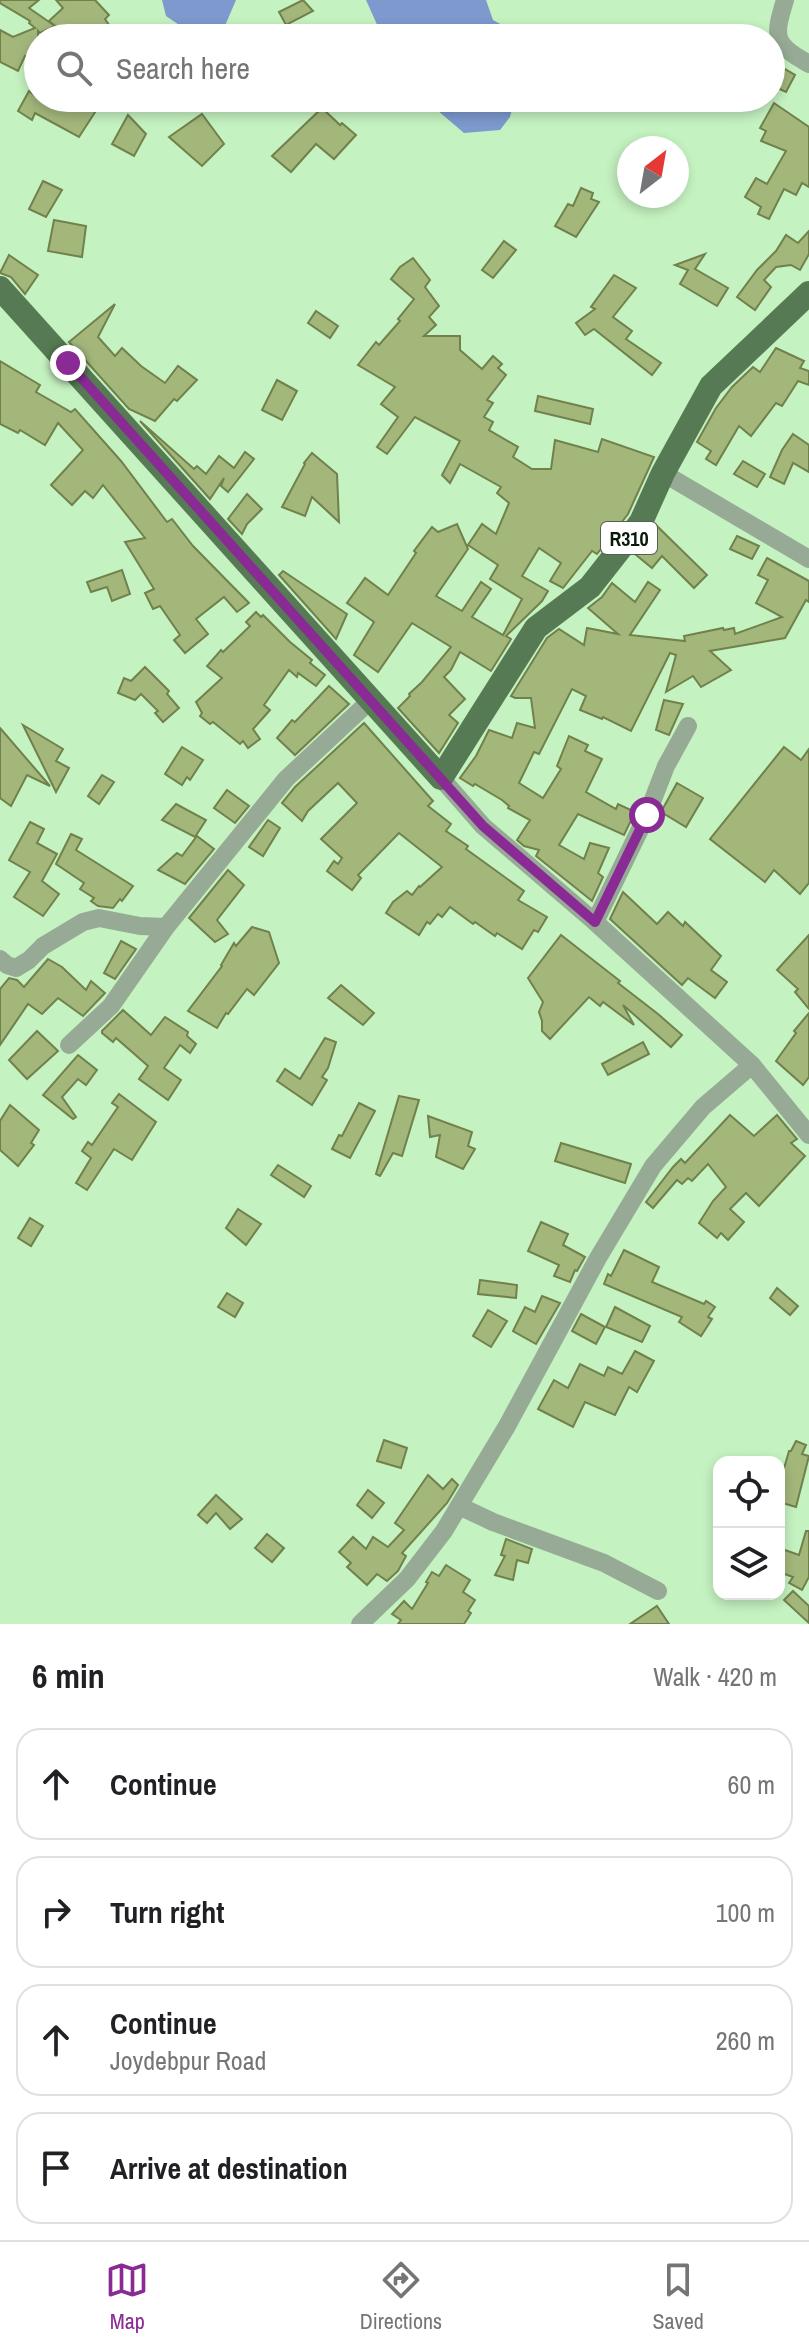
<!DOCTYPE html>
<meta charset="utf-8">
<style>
:root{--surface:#fff;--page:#f2f2f2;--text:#202124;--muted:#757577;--line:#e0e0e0;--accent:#8a2b95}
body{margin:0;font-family:"Archivo Narrow",sans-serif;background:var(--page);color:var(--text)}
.controls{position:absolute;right:24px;bottom:24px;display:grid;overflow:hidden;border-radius:16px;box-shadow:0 4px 12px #0003}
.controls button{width:72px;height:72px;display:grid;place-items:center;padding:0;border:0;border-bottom:2px solid var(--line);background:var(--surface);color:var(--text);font:40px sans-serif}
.compass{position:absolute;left:617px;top:136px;width:72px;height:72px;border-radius:50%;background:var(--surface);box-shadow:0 4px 12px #0003;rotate:31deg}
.stop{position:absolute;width:24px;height:24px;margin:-18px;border:6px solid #8a2b95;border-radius:50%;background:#fff}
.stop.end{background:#8a2b95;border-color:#fff;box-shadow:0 2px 8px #0008}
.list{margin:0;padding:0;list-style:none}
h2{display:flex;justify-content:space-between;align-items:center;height:104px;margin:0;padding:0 32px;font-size:34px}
h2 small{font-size:26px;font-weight:400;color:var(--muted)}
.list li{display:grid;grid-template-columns:52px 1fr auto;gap:24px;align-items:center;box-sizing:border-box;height:112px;margin:0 16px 16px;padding:0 16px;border:2px solid var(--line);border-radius:24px}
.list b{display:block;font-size:30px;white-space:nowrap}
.list p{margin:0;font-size:26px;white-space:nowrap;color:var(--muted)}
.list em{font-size:26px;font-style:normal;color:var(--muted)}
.icon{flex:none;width:44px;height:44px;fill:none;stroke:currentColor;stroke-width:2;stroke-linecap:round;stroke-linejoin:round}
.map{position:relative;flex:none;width:809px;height:1624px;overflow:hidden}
.search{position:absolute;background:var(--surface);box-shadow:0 4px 12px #0003;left:24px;right:24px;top:24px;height:88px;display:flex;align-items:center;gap:20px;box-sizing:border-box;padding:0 28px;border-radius:44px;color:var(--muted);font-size:30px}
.sheet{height:616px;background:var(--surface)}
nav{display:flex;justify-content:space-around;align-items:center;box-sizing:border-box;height:112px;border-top:2px solid var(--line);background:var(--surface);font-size:22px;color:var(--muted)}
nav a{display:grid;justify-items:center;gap:4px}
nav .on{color:var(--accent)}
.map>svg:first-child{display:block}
.water{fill:#7d99ce}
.building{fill:#a3b77b;stroke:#70814b;stroke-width:2}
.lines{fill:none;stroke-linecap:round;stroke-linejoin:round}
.minor{stroke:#96aa95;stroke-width:18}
.major{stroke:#567a53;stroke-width:24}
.route{stroke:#8a2b95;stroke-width:10}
.labels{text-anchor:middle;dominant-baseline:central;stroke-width:6;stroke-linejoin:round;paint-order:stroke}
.shield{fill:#fff;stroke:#535f53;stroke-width:2}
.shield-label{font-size:20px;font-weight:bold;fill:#091a09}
</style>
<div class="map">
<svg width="809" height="1624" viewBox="0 0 809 1624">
<rect width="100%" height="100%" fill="#c5f2c1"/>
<g class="water">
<path d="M162 0H236L224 28 191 33 166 16Z"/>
<path d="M366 0H486L493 20 515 32 519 38H383Z"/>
<path d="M423 98H515L510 117 500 130 464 133Z"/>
</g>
<g class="building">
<path d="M0 0H39L29 8 55 26 40 33 38 31V64L25 56 18 71 0 62V30L13 37 35 28 29 23 30 21 0 3Z"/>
<path d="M56 0H95L109 15 105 19 118 38H70L49 21 63 8Z"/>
<path d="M303 0 313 11 286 25 279 12Z"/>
<path d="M778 65 795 75 786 92 771 85V79Z"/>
<path d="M29 91 38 98H86L99 106 79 137 35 113 32 120 18 111Z"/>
<path d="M774 103 809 127V187L802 183 796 195 784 189 769 219 758 214 761 207 745 197 756 178 767 184 786 151 761 141 766 131 760 128Z"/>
<path d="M322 108 340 125 342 123 356 135 334 159 316 144 291 172 272 156Z"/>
<path d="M202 114 224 144 202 166 169 137Z"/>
<path d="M128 115 146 134 134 156 112 144Z"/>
<path d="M43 181 62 190 46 217 29 209Z"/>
<path d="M581 188 593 193 591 199 599 202 576 237 555 226 568 204 573 206Z"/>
<path d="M54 220 86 226 82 257 48 251Z"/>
<path d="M809 231V254L800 270 791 265 776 267 764 280 771 287 755 310 737 297 757 270 776 251 786 235 798 243Z"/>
<path d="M504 241 516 250 493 278 482 270Z"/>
<path d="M705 254 695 269 728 288 717 306 680 284 688 270 675 265Z"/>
<path d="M9 255 38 275 25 294 11 277 0 273Z"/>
<path d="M413 258 430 280 425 287 439 306 429 317 436 325 424 336H460V350L482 369 493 356 502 364 498 368 506 375 487 400 493 403 484 417 493 422 489 430 518 447 513 457 532 469H551L555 440 598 452 602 439 654 457 628 514 597 554 592 551 563 588 550 581 561 563 539 548 522 576 548 591 542 601 506 636 511 639 491 671 460 652 451 670 444 677 465 699 449 715 458 723 439 753 398 708 410 696 409 694 422 682 451 647 412 623 378 672 354 655 374 622 347 603 365 578 388 595 416 553 414 551 432 527 438 532 457 524 468 549 436 596 462 611 481 582 491 589 472 617 503 635 522 599 490 579 498 565 468 545 482 524 496 534 509 503 497 493 501 487 460 464 450 483 442 475 460 441 415 417 387 454 377 447 398 417 381 404 395 387 358 365 376 342 379 345 400 321 398 319 414 299 391 279 400 267Z"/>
<path d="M614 275 636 288 613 317 632 331 626 339 661 363 652 375 594 329 585 335 576 323 595 309 591 307Z"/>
<path d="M115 304 98 337 115 356 122 348 141 366 165 383 178 366 197 380 177 401 174 399 155 421 129 409 69 342Z"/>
<path d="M316 311 338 326 330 338 308 323Z"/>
<path d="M776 348 804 361 800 368 809 371V385L798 381 782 406 776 403 751 436 739 426 716 465 706 459 711 451 697 442 716 408 732 387 753 367 760 372Z"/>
<path d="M0 361 40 385 36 392 71 412 75 409 121 461 167 522 172 519 193 546 249 603 237 612 224 597 196 619 208 634 185 653 174 640 180 635 160 606 153 609 145 593 154 589 125 542 145 538 103 485 93 498 85 491 72 505 51 485 83 450 58 423 45 445 20 430 18 433 0 424Z"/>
<path d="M277 380 297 391 282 420 262 410Z"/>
<path d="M538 396 593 409 590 424 535 411Z"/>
<path d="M140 421 194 469 197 466 206 474 219 456 234 468 245 452 254 459 228 492 221 486 224 478 210 499Z"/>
<path d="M793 434 809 445V472L793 463 784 484 770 477 782 450Z"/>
<path d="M312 453 337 474 339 522 312 497 305 516 282 507 305 464 304 463Z"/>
<path d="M743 461 765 474 757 487 734 474Z"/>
<path d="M247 494 262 509 247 524 242 534 228 519Z"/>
<path d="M656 525 707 575 694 588 662 556 652 568 635 554Z"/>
<path d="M737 536 759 546 752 559 730 549Z"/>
<path d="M767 558 809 581V602L806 600 785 638 710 651 731 670 701 687 693 676 666 692 676 655 670 653 631 731 603 717 602 719 580 710 586 696 572 689 539 754 534 752 519 783 543 798 561 769 557 766 569 736 588 745 585 751 602 759 586 792 616 809 618 804 635 812 624 835 578 814 559 845 584 859 590 843 609 848 598 873 603 877 592 901 536 856 539 850 524 846 517 840 530 820 508 808 509 806 502 800 475 784 473 786 460 778 476 756 489 730 512 738 517 723 535 728 531 698H515L511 696 547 638 559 629 584 645 587 628 618 634 588 608 602 597 612 583 635 602 648 582 660 590 630 635 685 641 684 636 723 628 724 630 734 628 735 634 782 617 756 603 768 580 758 575Z"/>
<path d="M122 570 130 594 112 601 107 587 91 592 87 582Z"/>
<path d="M283 571 347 614 336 639 279 575Z"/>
<path d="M256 612 261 617 263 615 290 642 312 660 310 663 325 675 316 686 298 673 297 677 289 670 264 705 270 710 253 729 260 739 248 748 243 741 240 744 213 722 210 724 200 716 202 713 196 702 222 678 207 666 221 650 223 652 250 626 246 622Z"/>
<path d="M145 667 169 691 167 694 179 708 163 722 155 713 158 711 141 694 135 700 118 693 124 678 131 681Z"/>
<path d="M329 686 349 704 295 755 277 738 292 720 295 722Z"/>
<path d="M664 700 683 704 669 735 656 730Z"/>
<path d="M364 723 433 801 428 806 451 824 446 831 468 846 466 849 524 891 518 900 547 917 538 932 534 930 522 949 497 933 495 936 475 922 473 924 450 907 442 917 438 914 430 924 427 922 419 935 386 913 393 902 407 891 412 895 419 886 420 887 442 867 399 833 358 875 361 878 352 890 327 871 334 861 338 864 342 858 321 839 357 803 338 783 308 811 302 821 282 803 295 787Z"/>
<path d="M23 725 63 749 56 761 69 768 56 792Z"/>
<path d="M0 728 50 786 27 775 11 806 0 798Z"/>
<path d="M182 747 203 760 190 780 187 777 182 785 165 774Z"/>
<path d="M784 747 801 760 809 749V883L800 894 774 870 765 882 710 839Z"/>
<path d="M102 775 114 782 99 804 88 796Z"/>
<path d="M677 783 703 798 686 827 661 812Z"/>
<path d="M227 790 249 806 235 823 214 808Z"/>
<path d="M176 804 206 820 195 837 162 820Z"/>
<path d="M268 820 280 828 263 856 249 847Z"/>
<path d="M30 822 44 829 37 843 57 854 42 881 59 894 43 916 14 897 30 872 9 860Z"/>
<path d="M71 834 82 839 76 850 133 886 122 901 120 899 113 908 98 906 91 901 94 898 80 889 84 883 56 864Z"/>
<path d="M197 836 214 849 185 884 158 870 177 853 182 856Z"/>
<path d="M228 870 244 885 217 920 228 934 215 942 189 918Z"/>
<path d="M623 892 657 924 668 912 683 926 685 922 721 956 711 970 727 982 715 998 688 978 682 985 610 919Z"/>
<path d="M252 927 269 932 279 963 254 995 247 989 228 1014 226 1013 217 1028 188 1011 222 966 221 965 234 943 236 946Z"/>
<path d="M561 935 620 981 618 983 658 1014 682 1035 671 1047 623 1005 634 1025 603 1002 600 1006 589 997 550 1039 542 1031V1021L539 1012 543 1002 528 978Z"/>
<path d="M809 935V1009L795 992 798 989 777 970Z"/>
<path d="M121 941 136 949 115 979 104 973Z"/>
<path d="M48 959 62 967 86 990 91 981 105 993 83 1016 58 998 42 1014 28 1004 0 1045V989L9 978 17 980 24 987Z"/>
<path d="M341 985 374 1013 363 1025 328 998Z"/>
<path d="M123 1010 151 1035 165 1017 188 1032 187 1036 196 1044 190 1053 180 1045 164 1068 181 1080 168 1100 139 1079 148 1066 116 1038 113 1042 102 1033V1031Z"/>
<path d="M809 1013V1077L803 1085 776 1061 796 1033 794 1031Z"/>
<path d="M37 1031 58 1051 27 1079 9 1060Z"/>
<path d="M325 1038 336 1042 328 1068 322 1077 327 1080 312 1105 277 1081 285 1069 300 1079Z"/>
<path d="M643 1042 649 1054 608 1075 602 1064Z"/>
<path d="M78 1055 97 1070 86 1085 78 1079 62 1097 76 1117 73 1119 43 1095Z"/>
<path d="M119 1094 156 1122 132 1160 114 1149 87 1190 76 1183 91 1158 82 1151 88 1142 92 1145 118 1107 112 1103Z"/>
<path d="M399 1096 419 1100 402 1156 393 1153 380 1176 376 1174Z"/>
<path d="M359 1103 375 1111 350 1158 332 1149 339 1135 342 1136Z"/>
<path d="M10 1105 39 1130 31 1143 34 1145 18 1166 0 1150V1121Z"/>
<path d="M730 1115 754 1136 777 1115 797 1139 791 1143 805 1156 759 1206 746 1193 730 1209 744 1222 728 1240 721 1233 717 1238 699 1223 713 1201 726 1187 708 1164 692 1181 688 1178 682 1184 677 1180 653 1208 646 1202 673 1167 681 1159 685 1163Z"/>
<path d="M428 1116 472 1132 468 1146 475 1149 463 1169 436 1157 440 1135 430 1137Z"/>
<path d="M561 1143 631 1164 625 1183 555 1161Z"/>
<path d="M278 1165 311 1186 304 1197 271 1175Z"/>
<path d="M238 1209 261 1224 246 1245 226 1228Z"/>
<path d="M30 1218 43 1226 31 1246 18 1238Z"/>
<path d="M541 1222 568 1234 563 1245 585 1257 577 1271 575 1270 570 1282 554 1276 559 1265 528 1251Z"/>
<path d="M624 1250 659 1267 652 1282 704 1304 706 1301 715 1307 708 1317 712 1319 701 1336 679 1322 682 1317 604 1284 608 1274 611 1276Z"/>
<path d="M480 1280 517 1285 516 1298 478 1294Z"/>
<path d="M777 1288 798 1306 790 1315 770 1298Z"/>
<path d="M227 1293 243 1303 235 1317 218 1307Z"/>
<path d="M542 1296 560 1303 536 1344 513 1331 525 1307 535 1312Z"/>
<path d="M615 1307 650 1326 642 1342 606 1327Z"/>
<path d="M488 1310 507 1321 491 1347 473 1336Z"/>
<path d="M581 1314 605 1327 596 1344 572 1331Z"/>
<path d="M635 1351 654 1361 637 1392 629 1387 615 1415 585 1402 573 1427 538 1409 554 1380 568 1388 580 1364 604 1376 608 1367 622 1374Z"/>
<path d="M384 1440 407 1448 401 1468 377 1461Z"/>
<path d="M796 1441 806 1445 802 1454 809 1456 796 1507 779 1502V1486L789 1451H791Z"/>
<path d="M428 1475 443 1489 452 1479 458 1485 447 1503 402 1553 406 1556 398 1571 387 1581 377 1574 367 1585 347 1567 351 1563 339 1552 353 1537 366 1549 373 1537 388 1547 404 1530 395 1523Z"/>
<path d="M368 1490 384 1503 372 1518 357 1505Z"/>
<path d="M216 1495 242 1519 230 1529 216 1513 207 1523 198 1515Z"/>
<path d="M806 1531H809V1577L802 1590 789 1583 793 1577 779 1572V1548L799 1555Z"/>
<path d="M267 1534 284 1548 272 1562 255 1548Z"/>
<path d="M506 1539 532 1549 528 1563 517 1560 513 1580 495 1575 505 1556 501 1555Z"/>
<path d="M446 1565 470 1580 463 1592 475 1600 468 1611 471 1613 464 1624H398L401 1620 392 1614 404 1601 412 1609 428 1583 426 1582 432 1572 439 1576Z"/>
<path d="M793 1591 809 1606V1623L784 1600Z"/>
<path d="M657 1606 669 1624H630Z"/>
</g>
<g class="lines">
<g class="minor">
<path d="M785 0C773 39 774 44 809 64"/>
<path d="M663 473 809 559"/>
<path d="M441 778 483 826 595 922 752 1065 809 1135"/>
<path d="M595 922 647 815 666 766 688 726"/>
<path d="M0 959 7 965 16 968 29 960 43 946 83 922 99 918 140 926 166 927"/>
<path d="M69 1045 111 1006 166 927 286 779 371 700"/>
<path d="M459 1506 493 1522 604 1563 658 1591"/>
<path d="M360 1624 407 1579 444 1531 507 1426 598 1258 653 1166 703 1107 752 1065"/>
</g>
<path class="major" d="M0 288 441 778 536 628 590 587 641 522 663 473 711 386 809 293"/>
</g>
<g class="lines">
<path class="route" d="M68 363 483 826 595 922 647 815"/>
</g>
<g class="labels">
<rect class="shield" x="601" y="522" width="56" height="32" rx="6"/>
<g class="shield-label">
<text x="629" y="538">R310</text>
</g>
</g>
</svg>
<div class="controls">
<button><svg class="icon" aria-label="locate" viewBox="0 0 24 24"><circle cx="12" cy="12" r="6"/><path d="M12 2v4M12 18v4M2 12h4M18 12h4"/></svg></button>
<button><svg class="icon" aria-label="layers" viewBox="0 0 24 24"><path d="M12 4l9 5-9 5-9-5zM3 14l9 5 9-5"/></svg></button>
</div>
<svg class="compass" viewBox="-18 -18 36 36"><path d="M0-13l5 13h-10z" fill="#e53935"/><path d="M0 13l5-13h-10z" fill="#757577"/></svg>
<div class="stop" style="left:647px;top:815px"></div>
<div class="stop end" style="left:68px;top:363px"></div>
<div class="search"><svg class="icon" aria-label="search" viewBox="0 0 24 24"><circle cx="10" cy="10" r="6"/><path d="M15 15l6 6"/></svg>Search here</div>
</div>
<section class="sheet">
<h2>6 min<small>Walk · 420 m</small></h2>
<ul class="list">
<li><svg class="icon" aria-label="ahead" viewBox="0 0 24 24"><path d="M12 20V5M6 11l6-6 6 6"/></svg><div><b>Continue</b></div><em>60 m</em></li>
<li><svg class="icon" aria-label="right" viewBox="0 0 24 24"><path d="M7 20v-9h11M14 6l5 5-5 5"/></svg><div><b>Turn right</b></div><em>100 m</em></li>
<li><svg class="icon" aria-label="ahead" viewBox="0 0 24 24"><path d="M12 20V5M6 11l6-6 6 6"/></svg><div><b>Continue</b><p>Joydebpur Road</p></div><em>260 m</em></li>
<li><svg class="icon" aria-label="arrive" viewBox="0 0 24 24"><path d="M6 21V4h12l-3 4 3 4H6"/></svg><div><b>Arrive at destination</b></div></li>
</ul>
</section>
<nav>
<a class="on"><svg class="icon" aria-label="map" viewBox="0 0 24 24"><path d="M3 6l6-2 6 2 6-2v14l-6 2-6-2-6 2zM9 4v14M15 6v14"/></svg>Map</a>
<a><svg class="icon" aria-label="directions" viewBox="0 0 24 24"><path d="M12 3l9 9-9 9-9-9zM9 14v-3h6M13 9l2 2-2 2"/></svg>Directions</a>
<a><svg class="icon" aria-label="saved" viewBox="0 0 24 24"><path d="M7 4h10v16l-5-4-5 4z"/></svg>Saved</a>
</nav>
